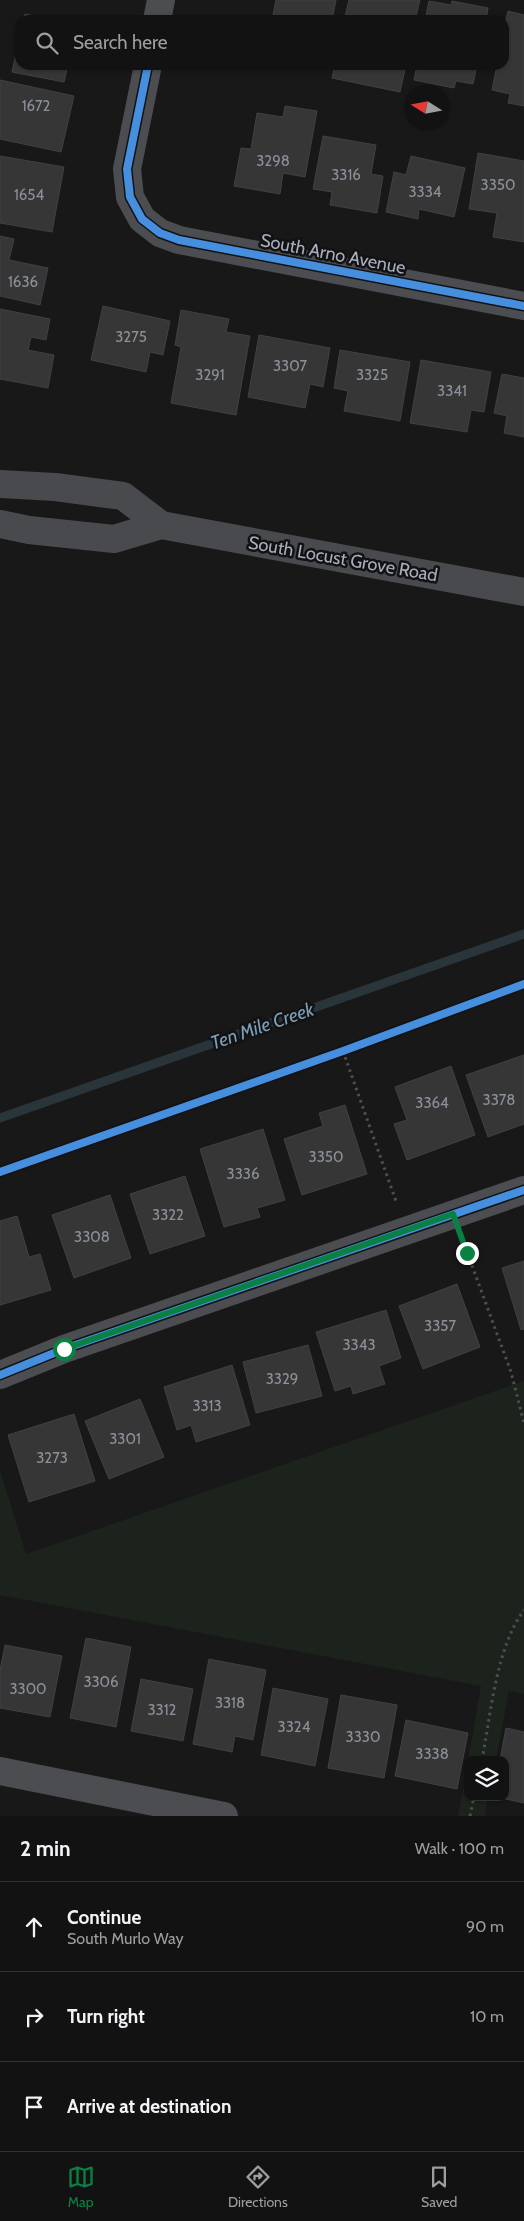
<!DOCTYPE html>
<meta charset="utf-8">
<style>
:root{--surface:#121212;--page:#1f2020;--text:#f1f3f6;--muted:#9c9e9f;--line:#313232;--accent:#0b8043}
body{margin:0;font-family:Cabin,sans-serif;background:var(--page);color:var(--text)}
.controls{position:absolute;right:15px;bottom:15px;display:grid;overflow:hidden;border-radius:10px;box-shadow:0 1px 4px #0004}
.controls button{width:45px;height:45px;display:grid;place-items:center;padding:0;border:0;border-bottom:1px solid var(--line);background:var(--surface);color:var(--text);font:25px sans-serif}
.compass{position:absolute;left:404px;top:85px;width:45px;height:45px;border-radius:50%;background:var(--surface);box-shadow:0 1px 4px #0004;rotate:281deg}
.stop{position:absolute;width:15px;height:15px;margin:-11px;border:4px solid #0b8043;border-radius:50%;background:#fff}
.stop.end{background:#0b8043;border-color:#fff;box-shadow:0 1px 5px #0008}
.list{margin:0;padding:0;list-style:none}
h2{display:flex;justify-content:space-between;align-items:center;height:65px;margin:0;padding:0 20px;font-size:21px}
h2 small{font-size:16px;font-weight:400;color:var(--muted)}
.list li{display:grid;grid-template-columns:32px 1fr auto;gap:15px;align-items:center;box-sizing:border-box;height:90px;padding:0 20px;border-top:1px solid var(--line)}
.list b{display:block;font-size:19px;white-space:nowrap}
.list p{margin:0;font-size:16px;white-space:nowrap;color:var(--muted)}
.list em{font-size:16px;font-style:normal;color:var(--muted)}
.icon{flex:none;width:28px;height:28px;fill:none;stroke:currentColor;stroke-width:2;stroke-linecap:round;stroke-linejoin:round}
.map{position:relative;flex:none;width:524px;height:1816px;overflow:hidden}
.search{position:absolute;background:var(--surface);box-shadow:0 1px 4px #0004;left:15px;right:15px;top:15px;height:55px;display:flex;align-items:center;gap:12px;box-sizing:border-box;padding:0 18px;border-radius:15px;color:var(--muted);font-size:19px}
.sheet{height:335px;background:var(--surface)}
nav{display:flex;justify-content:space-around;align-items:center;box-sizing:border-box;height:70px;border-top:1px solid var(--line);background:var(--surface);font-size:14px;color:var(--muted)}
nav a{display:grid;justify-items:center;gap:2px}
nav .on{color:var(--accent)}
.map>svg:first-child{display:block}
.green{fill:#1b231c}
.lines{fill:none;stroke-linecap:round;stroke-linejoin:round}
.stream{stroke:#2a343b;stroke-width:9}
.building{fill:#363637;stroke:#404144}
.path{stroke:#4e4f52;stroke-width:3;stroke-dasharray:2.5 4;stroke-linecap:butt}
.minor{stroke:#4b4d51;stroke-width:28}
.major{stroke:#494a4d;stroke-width:28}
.cycleway-casing{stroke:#121214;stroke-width:11}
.cycleway{stroke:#468fdf;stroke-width:8}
.route{stroke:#0b8043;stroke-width:6}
.labels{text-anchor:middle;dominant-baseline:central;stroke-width:5;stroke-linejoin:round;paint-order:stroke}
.number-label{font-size:15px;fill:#8c9099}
.street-label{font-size:18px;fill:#a8aeba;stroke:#121214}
.water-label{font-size:19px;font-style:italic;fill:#7c9fb7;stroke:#121214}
</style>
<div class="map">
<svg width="524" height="1816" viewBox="0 0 524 1816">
<rect width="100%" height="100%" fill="#181818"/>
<g class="green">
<path d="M524 1381V1694L509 1691 496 1760H468L481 1686 0 1595V1470L26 1554Z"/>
<path d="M468 1763V1797H488L485 1816H458Z"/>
</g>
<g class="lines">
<path class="stream" d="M0 1118 524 934"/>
</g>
<g class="building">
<path d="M276 0H336L332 20H272Z"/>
<path d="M349 0H420L415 20H344Z"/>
<path d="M429 1 451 5 452 1 488 8 486 20H425Z"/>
<path d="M508 11 524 15V106L508 103 510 94 492 90 497 65H504V30Z"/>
<path d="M25 14 55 20H23Z"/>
<path d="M20 35V65H68L64 82 12 72Z"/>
<path d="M335 65H406L400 92 332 78Z"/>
<path d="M417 65H477L473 84 456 81 454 88 414 80Z"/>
<path d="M0 80 74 96 61 152 0 139Z"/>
<path d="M285 106 317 111 305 177 283 173 280 194 234 186 241 148 251 149 257 113 283 117Z"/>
<path d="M323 136 376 145 371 174 383 176 377 213 330 205 332 192 313 189Z"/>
<path d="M478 153 524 161V242L493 237 497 213 469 209Z"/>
<path d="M0 156 64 167 52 232 0 223Z"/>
<path d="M411 156 465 168 454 217 419 209 418 219 386 212 394 172 406 175Z"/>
<path d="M0 236 14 239 9 260 48 268 40 305 0 296Z"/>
<path d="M103 306 170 321 163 355 150 352 146 372 91 360Z"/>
<path d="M0 309 50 319 46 340 31 337 28 350 54 355 48 388 0 379Z"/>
<path d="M181 310 229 319 226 332 250 336 236 415 171 403 181 347 175 345Z"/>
<path d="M259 335 330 348 323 387 310 384 305 408 248 397Z"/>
<path d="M340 350 410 362 400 421 344 411 348 391 334 388Z"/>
<path d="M421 360 491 372 484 412 471 410 467 432 410 423Z"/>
<path d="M502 374 524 378V437L504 433 507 416 494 413Z"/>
<path d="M524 1055V1124L488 1137 466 1075Z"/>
<path d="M451 1066 475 1135 407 1160 394 1124 407 1120 395 1087Z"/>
<path d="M345 1105 367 1174 302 1195 284 1139 323 1126 319 1113Z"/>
<path d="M263 1129 285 1200 257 1208 260 1217 224 1227 200 1149Z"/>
<path d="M185 1176 205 1236 150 1254 130 1194Z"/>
<path d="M110 1195 131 1258 74 1278 52 1215Z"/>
<path d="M17 1216 29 1257 40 1254 51 1290 0 1305V1221Z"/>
<path d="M524 1261V1329L521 1330 502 1268Z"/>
<path d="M457 1284 480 1347 423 1369 399 1306Z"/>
<path d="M386 1310 401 1358 379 1366 385 1384 353 1394 351 1386 335 1391 316 1332Z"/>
<path d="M308 1345 322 1396 256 1413 243 1362Z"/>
<path d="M232 1365 250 1425 196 1442 191 1425 177 1430 164 1387Z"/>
<path d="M140 1399 164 1457 109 1479 85 1421Z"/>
<path d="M74 1414 95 1481 29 1502 8 1435Z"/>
<path d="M86 1638 131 1647 116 1727 70 1718Z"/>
<path d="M5 1645 62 1656 50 1717 0 1708V1670Z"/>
<path d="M209 1659 266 1670 253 1740 235 1736 232 1752 193 1744Z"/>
<path d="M141 1679 193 1689 183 1741 131 1731Z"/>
<path d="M273 1688 328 1699 315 1766 261 1755Z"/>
<path d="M341 1695 397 1705 384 1778 328 1768Z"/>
<path d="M406 1720 468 1733 457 1789 395 1776Z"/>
<path d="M506 1728 524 1732V1803L497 1797H505V1760H500Z"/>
</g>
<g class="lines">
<g class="path">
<path d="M343 1051 397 1204"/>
<path d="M463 1241 511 1372 524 1423"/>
<path d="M482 1760C491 1713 496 1648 524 1610"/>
<path d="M470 1816 474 1797"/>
</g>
<g class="minor">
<path d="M157 20 161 0"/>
<path d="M148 65 127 169 130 197 142 219 160 233 179 240 524 306"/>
<path d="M0 1375 64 1349 524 1190"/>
<path d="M0 1771 224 1816"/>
</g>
<g class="major">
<path d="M0 484 55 487 123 496 161 525"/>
<path d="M0 524 29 530 114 539 161 525 524 592"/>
</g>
<g class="cycleway-casing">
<g id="cycleway">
<path d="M148 65 127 169 130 197 142 219 160 233 179 240 524 306"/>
<path d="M0 1172 343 1051 524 984"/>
<path d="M0 1375 64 1349 524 1190"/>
</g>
</g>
<use href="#cycleway" class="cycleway"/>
</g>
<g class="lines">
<path class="route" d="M64 1349 453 1214 467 1253"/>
</g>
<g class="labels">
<g class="number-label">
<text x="36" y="106">1672</text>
<text x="273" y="161">3298</text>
<text x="346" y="175">3316</text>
<text x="498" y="185">3350</text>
<text x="425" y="192">3334</text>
<text x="29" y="195">1654</text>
<text x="23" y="282">1636</text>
<text x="131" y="337">3275</text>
<text x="290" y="366">3307</text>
<text x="210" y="375">3291</text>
<text x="372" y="375">3325</text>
<text x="452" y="391">3341</text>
<text x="499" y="1100">3378</text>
<text x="432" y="1103">3364</text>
<text x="326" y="1157">3350</text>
<text x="243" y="1174">3336</text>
<text x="168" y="1215">3322</text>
<text x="92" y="1237">3308</text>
<text x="440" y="1326">3357</text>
<text x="359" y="1345">3343</text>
<text x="282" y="1379">3329</text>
<text x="207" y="1406">3313</text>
<text x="125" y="1439">3301</text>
<text x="52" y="1458">3273</text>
<text x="101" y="1682">3306</text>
<text x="28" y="1689">3300</text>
<text x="230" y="1703">3318</text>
<text x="162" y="1710">3312</text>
<text x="294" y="1727">3324</text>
<text x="363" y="1737">3330</text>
<text x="432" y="1754">3338</text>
</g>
<g class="street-label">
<text transform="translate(333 254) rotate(11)">South Arno Avenue</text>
<text transform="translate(343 559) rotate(10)">South Locust Grove Road</text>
</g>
<g class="water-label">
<text transform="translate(262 1026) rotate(-19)">Ten Mile Creek</text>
</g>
</g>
</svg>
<div class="controls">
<button><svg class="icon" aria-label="layers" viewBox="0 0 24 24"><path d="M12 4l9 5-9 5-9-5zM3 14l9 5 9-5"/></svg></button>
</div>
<svg class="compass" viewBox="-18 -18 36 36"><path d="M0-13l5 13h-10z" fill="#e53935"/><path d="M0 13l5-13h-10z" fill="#9c9e9f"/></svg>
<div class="stop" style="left:64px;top:1349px"></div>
<div class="stop end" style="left:467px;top:1253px"></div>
<div class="search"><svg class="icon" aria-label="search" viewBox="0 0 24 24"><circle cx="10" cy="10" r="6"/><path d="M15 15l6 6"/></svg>Search here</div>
</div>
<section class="sheet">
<h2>2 min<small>Walk · 100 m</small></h2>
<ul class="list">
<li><svg class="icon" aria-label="ahead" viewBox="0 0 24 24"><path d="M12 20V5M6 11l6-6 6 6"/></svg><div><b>Continue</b><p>South Murlo Way</p></div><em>90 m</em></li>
<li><svg class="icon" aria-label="right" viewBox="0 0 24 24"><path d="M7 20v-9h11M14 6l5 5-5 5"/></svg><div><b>Turn right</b></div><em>10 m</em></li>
<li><svg class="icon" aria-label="arrive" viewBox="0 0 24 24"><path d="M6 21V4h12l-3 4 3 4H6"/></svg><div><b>Arrive at destination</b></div></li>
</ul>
</section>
<nav>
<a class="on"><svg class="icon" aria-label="map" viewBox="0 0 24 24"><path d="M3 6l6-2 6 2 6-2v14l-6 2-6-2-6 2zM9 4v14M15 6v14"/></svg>Map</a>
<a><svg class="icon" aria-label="directions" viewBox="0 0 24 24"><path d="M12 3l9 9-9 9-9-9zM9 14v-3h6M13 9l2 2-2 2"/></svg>Directions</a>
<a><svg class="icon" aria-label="saved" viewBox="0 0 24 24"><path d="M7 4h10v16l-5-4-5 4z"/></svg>Saved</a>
</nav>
